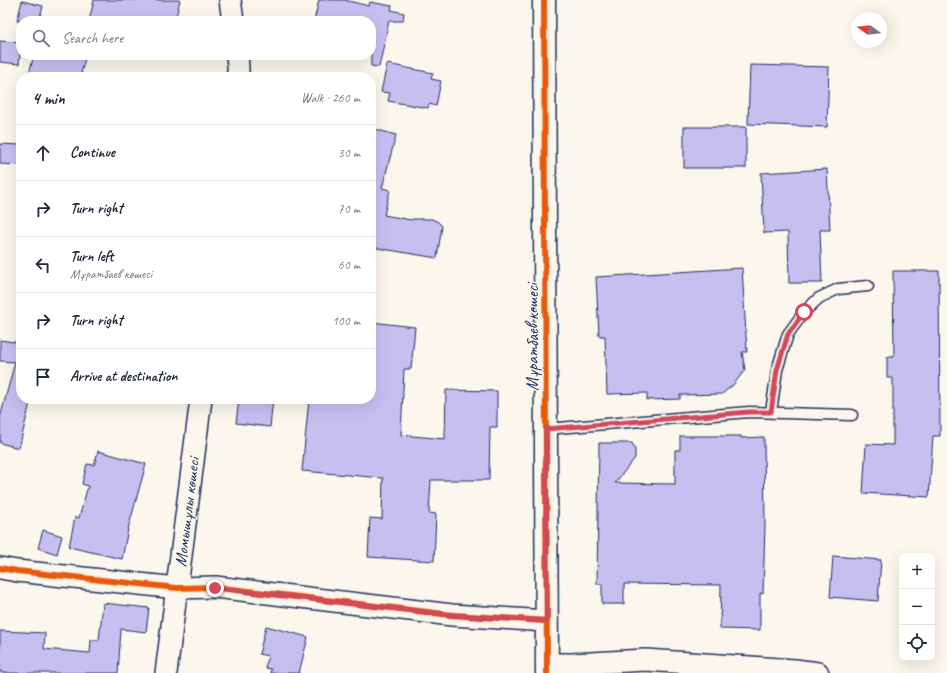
<!DOCTYPE html>
<meta charset="utf-8">
<style>
:root{--surface:#fff;--page:#f2f2f3;--text:#1f2937;--muted:#747a83;--line:#e0e1e3}
body{margin:0;font-family:Caveat,sans-serif;background:var(--page);color:var(--text)}
.controls{position:absolute;right:12px;bottom:12px;display:grid;overflow:hidden;border-radius:8px;box-shadow:0 4px 16px #0002}
.controls button{width:36px;height:36px;display:grid;place-items:center;padding:0;border:0;border-bottom:1px solid var(--line);background:var(--surface);color:var(--text);font:20px sans-serif}
.compass{position:absolute;left:851px;top:12px;width:36px;height:36px;border-radius:50%;background:var(--surface);box-shadow:0 4px 16px #0002;rotate:285deg}
.stop{position:absolute;width:12px;height:12px;margin:-9px;border:3px solid #d1495b;border-radius:50%;background:#fff}
.stop.end{background:#d1495b;border-color:#fff;box-shadow:0 1px 4px #0008}
.list{margin:0;padding:0;list-style:none}
h2{display:flex;justify-content:space-between;align-items:center;height:52px;margin:0;padding:0 16px;font-size:17px}
h2 small{font-size:13px;font-weight:400;color:var(--muted)}
.list li{display:grid;grid-template-columns:26px 1fr auto;gap:12px;align-items:center;box-sizing:border-box;height:56px;padding:0 16px;border-top:1px solid var(--line)}
.list b{display:block;font-size:15px;white-space:nowrap}
.list p{margin:0;font-size:13px;white-space:nowrap;color:var(--muted)}
.list em{font-size:13px;font-style:normal;color:var(--muted)}
.icon{flex:none;width:22px;height:22px;fill:none;stroke:currentColor;stroke-width:2;stroke-linecap:round;stroke-linejoin:round}
.map{position:relative;flex:none;width:947px;height:673px;overflow:hidden}
.search{position:absolute;background:var(--surface);box-shadow:0 4px 16px #0002;left:16px;top:16px;width:360px;height:44px;display:flex;align-items:center;gap:10px;box-sizing:border-box;padding:0 14px;border-radius:16px;color:var(--muted);font-size:15px}
.panel{position:absolute;background:var(--surface);box-shadow:0 4px 16px #0002;left:16px;top:72px;width:360px;height:332px;border-radius:16px}
.map>svg:first-child{display:block}
.building{fill:#c8bff1;stroke:#1b2f5e}
.lines{fill:none;stroke-linecap:round;stroke-linejoin:round}
.lane-casing{stroke:#1b2f5e;stroke-width:13}
.street-casing{stroke:#1b2f5e;stroke-width:24}
.secondary-casing{stroke:#1b2f5e;stroke-width:25}
.lane{stroke:#fbf7ec;stroke-width:10}
.street{stroke:#fbf7ec;stroke-width:21}
.secondary{stroke:#fbf7ec;stroke-width:22}
.cycleway-casing{stroke:#fbf7ec;stroke-width:8}
.cycleway{stroke:#e8590c;stroke-width:6}
.route{stroke:#d1495b;stroke-width:5}
.labels{text-anchor:middle;dominant-baseline:central;stroke-width:3;stroke-linejoin:round;paint-order:stroke}
.street-label{font-size:17px;fill:#1b2f5e;stroke:#fbf7ec}
</style>
<div class="map">
<svg width="947" height="673" viewBox="0 0 947 673">
<rect width="100%" height="100%" fill="#fbf7ec"/>
<filter id="ink" filterUnits="userSpaceOnUse"><feTurbulence type="fractalNoise" baseFrequency=".025" numOctaves="2"/><feDisplacementMap in="SourceGraphic" scale="8" xChannelSelector="R" yChannelSelector="G"/><feConvolveMatrix kernelMatrix="1 2 1 2 8 2 1 2 1" color-interpolation-filters="sRGB"/></filter>
<g filter="url(#ink)">
<g class="building">
<path d="M94 0H180L175 21H89Z"/>
<path d="M319 0H344L369 6 370 2 392 6 391 10 404 13 403 21H389L379 67 371 66V21H314Z"/>
<path d="M22 1 43 6 39 21H17Z"/>
<path d="M0 41 21 43 19 64 0 62Z"/>
<path d="M34 55H86L80 77H28Z"/>
<path d="M387 64 433 73 431 79 441 81 436 106 429 104 428 108 388 101 390 93 381 92Z"/>
<path d="M750 65 829 67 827 127 748 124Z"/>
<rect x="684" y="127" width="62" height="41"/>
<path d="M371 128 396 135 382 188 390 190 384 215 411 220 413 219H432L438 222 442 226 437 258 371 247Z"/>
<path d="M0 144 21 145 20 165 0 164Z"/>
<path d="M827 169 830 230H820L822 283H789L788 232 764 233 761 173Z"/>
<path d="M742 268 747 352H742L745 370 733 385 722 394 680 395V399L647 400V393L607 394 605 336H599L596 277Z"/>
<path d="M893 271H939L940 436H933L929 497 863 493 866 444 893 445V378H887V357H894Z"/>
<path d="M371 322 415 327 411 369H404L401 435 445 439 446 390 497 391V427H490L489 480H431L429 513 436 514 434 561 368 557 370 518 382 519 383 478 302 471 309 399H371Z"/>
<path d="M0 340 21 343V399H31L19 448 0 443V418L15 362 0 361Z"/>
<path d="M239 399H273L270 427 236 423Z"/>
<path d="M680 436H741V438L764 437 765 525 763 594 760 593V630L720 629 721 585 624 584V604H602V584H597L599 443H632L635 450V458L615 483 675 484V450H680Z"/>
<path d="M98 451 146 464 128 529 122 559 69 547 75 517 79 518 88 486 82 484 87 464 94 465Z"/>
<path d="M43 530 62 536 57 554 38 548Z"/>
<path d="M833 556 881 560 878 601 830 597Z"/>
<path d="M103 603 149 608 146 632 121 629 118 673H1V671H0V631L45 633 44 649 90 653 91 640H99Z"/>
<path d="M266 626 308 637 299 673H270L271 669 265 668 268 656 259 654Z"/>
</g>
<g class="lines">
<g class="lane-casing">
<g id="lane">
<path d="M771 412 777 370 788 334 804 312 819 298 838 289 868 286"/>
<path d="M546 429 749 412 852 415"/>
</g>
</g>
<g class="street-casing">
<g id="street">
<path d="M230 0 233 21"/>
<path d="M237 55 238 67V77"/>
<path d="M0 568 17 571 177 588 215 587 452 615 547 621"/>
<path d="M547 664H572L645 660 795 670 818 673"/>
<path d="M166 673 201 399"/>
</g>
</g>
<g class="secondary-casing">
<path id="secondary" d="M544 0 547 673"/>
</g>
<use href="#lane" class="lane"/>
<use href="#street" class="street"/>
<use href="#secondary" class="secondary"/>
<g class="cycleway-casing">
<g id="cycleway">
<path d="M544 0 547 673"/>
<path d="M0 568 17 571 177 588 215 587 452 615 547 621"/>
</g>
</g>
<use href="#cycleway" class="cycleway"/>
</g>
</g>
<g class="lines" filter="url(#ink)">
<path class="route" d="M215 588 452 615 547 621 546 429 749 412H771L777 370 788 334 804 312"/>
</g>
<g class="labels">
<g class="street-label">
<text transform="translate(532 337) rotate(-90)">Мұратбаев көшесі</text>
<text transform="translate(187 512) rotate(-83)">Момышұлы көшесі</text>
</g>
</g>
</svg>
<div class="controls">
<button>+</button>
<button>−</button>
<button><svg class="icon" aria-label="locate" viewBox="0 0 24 24"><circle cx="12" cy="12" r="6"/><path d="M12 2v4M12 18v4M2 12h4M18 12h4"/></svg></button>
</div>
<svg class="compass" viewBox="-18 -18 36 36"><path d="M0-13l5 13h-10z" fill="#e53935"/><path d="M0 13l5-13h-10z" fill="#747a83"/></svg>
<div class="stop" style="left:804px;top:312px"></div>
<div class="stop end" style="left:215px;top:588px"></div>
<div class="search"><svg class="icon" aria-label="search" viewBox="0 0 24 24"><circle cx="10" cy="10" r="6"/><path d="M15 15l6 6"/></svg>Search here</div>
<section class="panel">
<h2>4 min<small>Walk · 260 m</small></h2>
<ul class="list">
<li><svg class="icon" aria-label="ahead" viewBox="0 0 24 24"><path d="M12 20V5M6 11l6-6 6 6"/></svg><div><b>Continue</b></div><em>30 m</em></li>
<li><svg class="icon" aria-label="right" viewBox="0 0 24 24"><path d="M7 20v-9h11M14 6l5 5-5 5"/></svg><div><b>Turn right</b></div><em>70 m</em></li>
<li><svg class="icon" aria-label="left" viewBox="0 0 24 24"><path d="M17 20v-9H6M10 6l-5 5 5 5"/></svg><div><b>Turn left</b><p>Мұратбаев көшесі</p></div><em>60 m</em></li>
<li><svg class="icon" aria-label="right" viewBox="0 0 24 24"><path d="M7 20v-9h11M14 6l5 5-5 5"/></svg><div><b>Turn right</b></div><em>100 m</em></li>
<li><svg class="icon" aria-label="arrive" viewBox="0 0 24 24"><path d="M6 21V4h12l-3 4 3 4H6"/></svg><div><b>Arrive at destination</b></div></li>
</ul>
</section>
</div>
